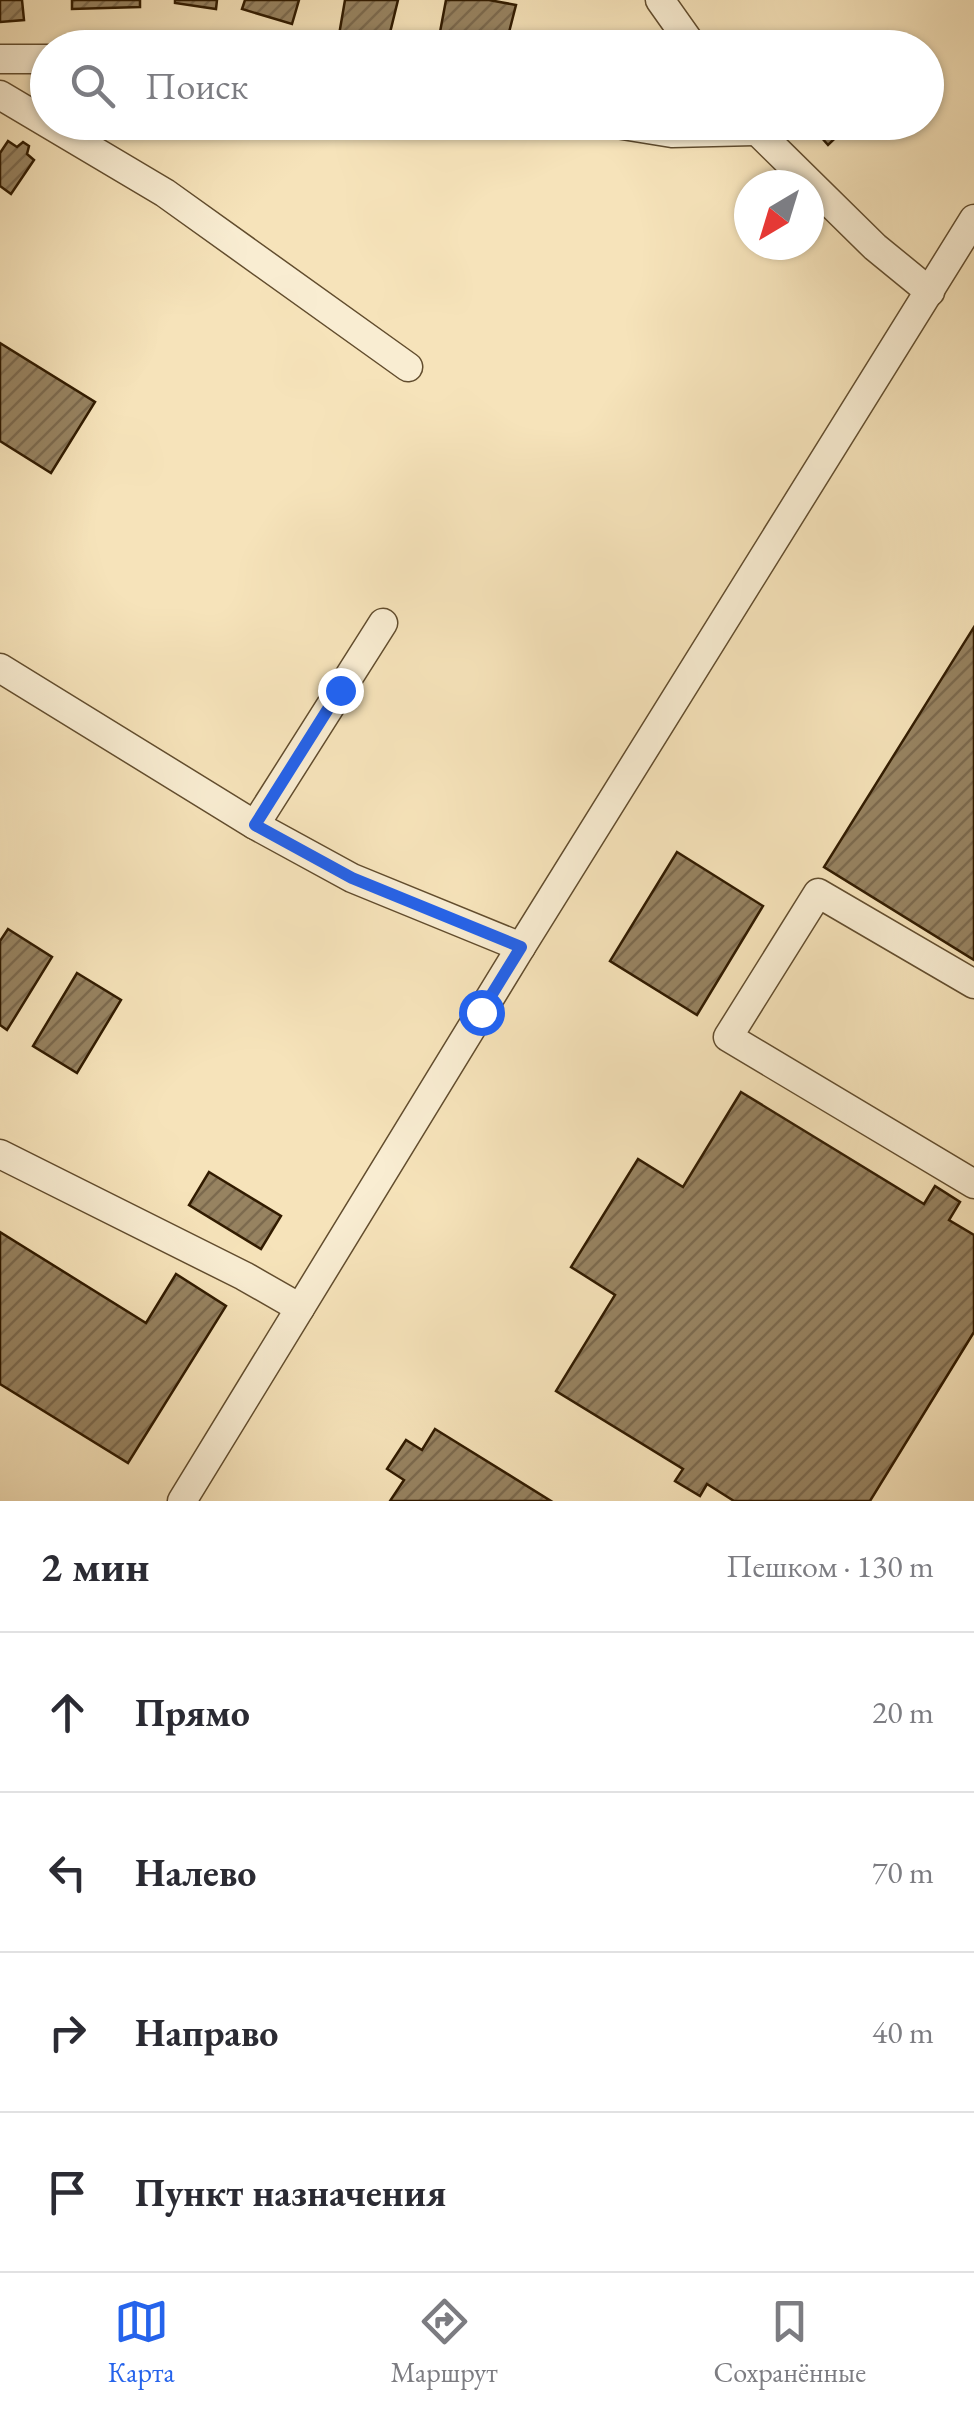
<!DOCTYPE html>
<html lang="ru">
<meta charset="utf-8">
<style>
:root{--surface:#fff;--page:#f7f7f7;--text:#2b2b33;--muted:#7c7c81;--line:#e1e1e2;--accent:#2563eb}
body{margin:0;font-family:"EB Garamond",serif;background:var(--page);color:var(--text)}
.compass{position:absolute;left:734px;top:170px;width:90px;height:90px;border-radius:50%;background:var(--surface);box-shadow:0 2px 8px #0004;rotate:218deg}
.stop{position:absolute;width:30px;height:30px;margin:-22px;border:8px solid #2563eb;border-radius:50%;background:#fff}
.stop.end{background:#2563eb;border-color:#fff;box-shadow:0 2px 10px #0008}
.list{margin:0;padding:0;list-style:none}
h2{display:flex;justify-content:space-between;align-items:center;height:130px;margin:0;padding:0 40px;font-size:42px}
h2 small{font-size:32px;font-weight:400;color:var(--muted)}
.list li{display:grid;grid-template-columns:65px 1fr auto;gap:30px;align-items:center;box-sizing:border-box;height:160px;padding:0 40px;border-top:2px solid var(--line)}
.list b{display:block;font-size:38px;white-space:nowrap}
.list em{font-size:32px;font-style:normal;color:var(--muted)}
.icon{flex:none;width:55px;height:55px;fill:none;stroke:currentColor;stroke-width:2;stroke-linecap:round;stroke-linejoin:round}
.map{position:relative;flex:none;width:974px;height:1501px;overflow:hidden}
.search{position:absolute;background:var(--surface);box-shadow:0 2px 8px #0004;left:30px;right:30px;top:30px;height:110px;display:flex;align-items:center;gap:25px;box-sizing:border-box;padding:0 35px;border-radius:55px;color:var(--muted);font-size:38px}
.sheet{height:770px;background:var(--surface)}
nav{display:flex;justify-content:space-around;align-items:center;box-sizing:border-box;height:140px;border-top:2px solid var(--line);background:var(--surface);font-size:28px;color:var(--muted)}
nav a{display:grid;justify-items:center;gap:5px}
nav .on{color:var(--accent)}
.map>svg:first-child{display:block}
.building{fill:url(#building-hatch);stroke:#311b00;stroke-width:2.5}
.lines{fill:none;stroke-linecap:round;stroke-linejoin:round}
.minor-casing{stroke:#624d2e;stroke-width:31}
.minor{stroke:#f9edd2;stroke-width:28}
.route{stroke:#2563eb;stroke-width:12}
</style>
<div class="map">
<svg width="974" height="1501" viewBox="0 0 974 1501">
<defs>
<pattern id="building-hatch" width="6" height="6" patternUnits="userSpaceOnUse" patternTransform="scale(2.5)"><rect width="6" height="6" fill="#978361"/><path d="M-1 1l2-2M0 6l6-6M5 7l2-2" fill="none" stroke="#7c6a4e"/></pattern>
</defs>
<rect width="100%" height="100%" fill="#f6e3ba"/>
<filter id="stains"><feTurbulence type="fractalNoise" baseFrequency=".002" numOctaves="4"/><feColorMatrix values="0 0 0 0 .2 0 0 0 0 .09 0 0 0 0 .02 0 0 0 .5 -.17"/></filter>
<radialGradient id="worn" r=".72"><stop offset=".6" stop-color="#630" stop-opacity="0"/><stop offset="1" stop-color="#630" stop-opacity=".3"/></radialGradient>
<g class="building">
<path d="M0 0H22L24 20 0 22Z"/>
<path d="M72 0H140V7L72 9Z"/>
<path d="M175 0H217L216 9 175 3Z"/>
<path d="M245 0H299L292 24 242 9Z"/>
<path d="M345 0H398L387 45 339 35Z"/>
<path d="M446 0H489L516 5 505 48H437Z"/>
<path d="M808 122H852L828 145Z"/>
<path d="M8 141 17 147 23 142 29 146 27 154 34 160 11 194 0 186V153Z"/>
<path d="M0 343 95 402 51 473 0 441Z"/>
<path d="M974 627V960L824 867Z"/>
<path d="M677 852 763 906 697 1015 610 961Z"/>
<path d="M8 929 52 957 7 1030 0 1025V941Z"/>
<path d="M77 973 121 1000 77 1073 33 1046Z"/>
<path d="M741 1092 924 1204 935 1186 960 1202 949 1220 974 1235V1332L870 1501H734L707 1484 700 1496 675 1481 683 1469 556 1391 615 1295 571 1267 638 1159 683 1187Z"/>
<path d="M209 1172 281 1216 261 1249 189 1205Z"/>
<path d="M0 1232 146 1323 176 1274 226 1306 128 1463 0 1384Z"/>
<path d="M435 1429 551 1501H390L404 1480 387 1469 406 1440 422 1450Z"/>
</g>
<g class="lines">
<g class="minor-casing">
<g id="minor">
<path d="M660 0 694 48"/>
<path d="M0 59H48"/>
<path d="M0 95 165 193 408 367"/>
<path d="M604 122 672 133 754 131"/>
<path d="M748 122 875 247 930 292"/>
<path d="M0 668 255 825 352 878 521 947"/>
<path d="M255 825 383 623"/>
<path d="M974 984 818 893 728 1037 974 1184"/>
<path d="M0 1154 244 1276 300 1308"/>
<path d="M182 1501 521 947 974 219"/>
</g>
</g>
<use href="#minor" class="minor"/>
</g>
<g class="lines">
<path class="route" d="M340 690 255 825 352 878 521 947 481 1012"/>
</g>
<rect width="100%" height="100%" filter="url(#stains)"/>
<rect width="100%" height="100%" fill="url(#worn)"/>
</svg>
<svg class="compass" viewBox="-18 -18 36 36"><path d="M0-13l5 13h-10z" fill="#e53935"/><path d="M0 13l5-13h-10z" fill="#7c7c81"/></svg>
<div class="stop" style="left:481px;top:1012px"></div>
<div class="stop end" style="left:340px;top:690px"></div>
<div class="search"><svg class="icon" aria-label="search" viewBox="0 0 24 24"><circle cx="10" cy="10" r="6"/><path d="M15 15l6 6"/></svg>Поиск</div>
</div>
<section class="sheet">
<h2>2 мин<small>Пешком · 130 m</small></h2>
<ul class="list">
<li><svg class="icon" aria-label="ahead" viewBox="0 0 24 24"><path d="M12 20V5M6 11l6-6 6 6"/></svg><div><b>Прямо</b></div><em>20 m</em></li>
<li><svg class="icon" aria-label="left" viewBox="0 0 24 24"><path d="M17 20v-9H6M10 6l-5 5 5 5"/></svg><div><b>Налево</b></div><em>70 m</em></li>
<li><svg class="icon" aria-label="right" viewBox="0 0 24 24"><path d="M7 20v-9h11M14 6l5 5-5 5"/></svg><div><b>Направо</b></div><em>40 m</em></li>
<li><svg class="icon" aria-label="arrive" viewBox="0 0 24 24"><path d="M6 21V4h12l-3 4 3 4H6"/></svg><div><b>Пункт назначения</b></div></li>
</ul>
</section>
<nav>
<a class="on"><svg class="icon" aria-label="map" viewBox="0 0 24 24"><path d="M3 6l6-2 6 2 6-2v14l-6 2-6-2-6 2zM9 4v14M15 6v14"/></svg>Карта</a>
<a><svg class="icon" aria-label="directions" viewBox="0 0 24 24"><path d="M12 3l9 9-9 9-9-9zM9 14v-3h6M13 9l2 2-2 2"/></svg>Маршрут</a>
<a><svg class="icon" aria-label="saved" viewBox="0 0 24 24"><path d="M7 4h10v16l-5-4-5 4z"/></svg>Сохранённые</a>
</nav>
